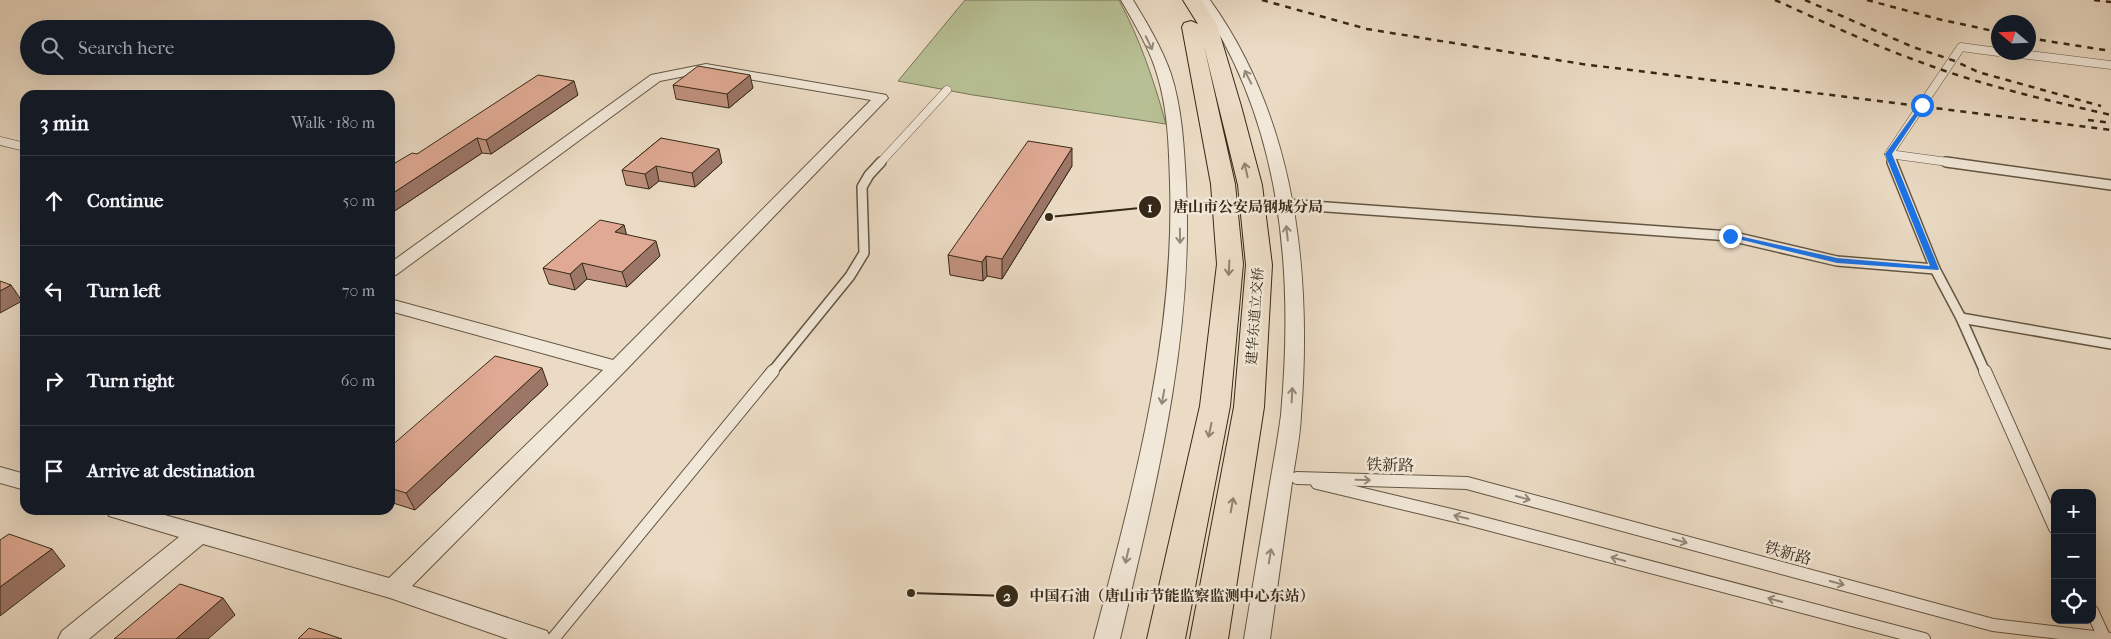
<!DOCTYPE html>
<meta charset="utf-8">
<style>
:root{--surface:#171b24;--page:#20242c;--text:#f1f3f6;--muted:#9ea1a6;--line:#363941}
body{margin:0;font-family:"IM FELL French Canon","Noto Serif SC",serif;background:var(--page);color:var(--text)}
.controls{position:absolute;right:15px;bottom:15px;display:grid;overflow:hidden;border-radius:10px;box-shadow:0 5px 20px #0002}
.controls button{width:45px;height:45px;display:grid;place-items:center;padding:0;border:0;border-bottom:1px solid var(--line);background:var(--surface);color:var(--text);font:25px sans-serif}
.compass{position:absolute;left:1991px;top:15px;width:45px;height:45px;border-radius:50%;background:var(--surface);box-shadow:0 5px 20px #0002;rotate:289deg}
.stop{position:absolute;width:15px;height:15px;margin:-11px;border:4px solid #1a73e8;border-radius:50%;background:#fff}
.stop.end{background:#1a73e8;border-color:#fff;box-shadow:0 1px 5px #0008}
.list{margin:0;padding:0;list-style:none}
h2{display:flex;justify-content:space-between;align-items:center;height:65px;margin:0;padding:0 20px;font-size:21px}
h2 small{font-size:16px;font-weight:400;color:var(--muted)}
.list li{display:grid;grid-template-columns:32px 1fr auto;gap:15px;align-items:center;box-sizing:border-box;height:90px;padding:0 20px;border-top:1px solid var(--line)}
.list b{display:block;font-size:19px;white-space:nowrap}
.list em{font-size:16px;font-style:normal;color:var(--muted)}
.icon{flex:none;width:28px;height:28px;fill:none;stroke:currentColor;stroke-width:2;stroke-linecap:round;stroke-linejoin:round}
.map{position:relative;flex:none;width:2111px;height:639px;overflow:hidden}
.search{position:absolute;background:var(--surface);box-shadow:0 5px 20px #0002;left:20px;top:20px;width:375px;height:55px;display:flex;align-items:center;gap:12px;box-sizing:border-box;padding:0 18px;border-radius:28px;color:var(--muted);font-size:19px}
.panel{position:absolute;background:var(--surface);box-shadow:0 5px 20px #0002;left:20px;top:90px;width:375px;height:425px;border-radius:15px}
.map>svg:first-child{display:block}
.green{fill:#b7c094;stroke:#767456}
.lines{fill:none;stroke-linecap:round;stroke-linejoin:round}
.lane-far2-casing{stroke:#635642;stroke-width:9}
.lane-far1-casing{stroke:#635642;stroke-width:12}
.lane-casing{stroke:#635642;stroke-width:14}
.street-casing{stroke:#635642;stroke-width:2}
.primary-casing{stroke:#362917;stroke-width:2}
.lane-far2{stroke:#f2e8d9;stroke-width:8}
.lane-far1{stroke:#f2e8d9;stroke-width:9}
.lane{stroke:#f2e8d9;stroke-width:12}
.street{fill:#f2e8d9;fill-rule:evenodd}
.primary{fill:#ebdbc4;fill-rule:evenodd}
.rail{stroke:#362917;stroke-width:2.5;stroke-dasharray:6 6;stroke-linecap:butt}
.wall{fill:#c0917e;stroke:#362917}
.shaded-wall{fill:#9c7667;stroke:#362917}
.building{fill:#dfa993;stroke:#362917}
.oneway{stroke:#948878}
.oneway2{stroke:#90826e}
.route{fill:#1a73e8}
.labels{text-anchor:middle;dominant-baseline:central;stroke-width:5;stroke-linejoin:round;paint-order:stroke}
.street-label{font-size:14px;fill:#362917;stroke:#f2e8d9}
.near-street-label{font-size:16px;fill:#362917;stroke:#f2e8d9}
.leader{fill:none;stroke:#362917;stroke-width:2}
.callout-dot{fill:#362917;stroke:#f2e8d9;stroke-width:2}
.mark-label{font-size:15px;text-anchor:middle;font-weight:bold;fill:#fff}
.callout-label{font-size:15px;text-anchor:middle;font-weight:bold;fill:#362917;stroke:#f2e8d9;stroke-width:5;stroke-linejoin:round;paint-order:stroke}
</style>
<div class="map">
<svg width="2111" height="639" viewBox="0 0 2111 639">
<rect width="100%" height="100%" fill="#ebdbc4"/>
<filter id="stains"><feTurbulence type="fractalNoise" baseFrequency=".004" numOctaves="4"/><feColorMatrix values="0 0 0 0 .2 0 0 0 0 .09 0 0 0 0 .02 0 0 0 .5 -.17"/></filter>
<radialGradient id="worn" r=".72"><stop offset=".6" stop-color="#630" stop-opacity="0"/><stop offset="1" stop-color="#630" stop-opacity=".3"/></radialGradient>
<path class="green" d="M965 0H1119C1140 39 1154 81 1166 124L973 95 898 81Z"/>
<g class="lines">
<g class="lane-far2-casing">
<g id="lane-far2">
<path d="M2004 52 2111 65"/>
<path d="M0 141 25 147"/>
<path d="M1889 154 1955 163"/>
<path d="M880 163 947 90"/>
<path d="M1893 163 1889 154 1961 47 1998 52"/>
</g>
</g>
<g class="lane-far1-casing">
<g id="lane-far1">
<path d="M1892 162 1935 269 1961 318 1985 372"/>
<path d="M1946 162 2111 185"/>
<path d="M1285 204 1730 236 1837 261 1935 269"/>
<path d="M1961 318 2111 344"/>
<path d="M772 372 850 276 864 253 862 187 869 175 881 162"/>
</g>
</g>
<g class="lane-casing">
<g id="lane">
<path d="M1985 371 2055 528"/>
<path d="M1297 478 1467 483 1993 625 2111 639"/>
<path d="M1317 483 1468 519 1924 639"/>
<path d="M2092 611 2104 637"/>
<path d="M553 639 773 371"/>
</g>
</g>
<g class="street-casing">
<g id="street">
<path d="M1121 0H1133C1147 23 1162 48 1171 74 1182 108 1184 147 1186 183 1194 339 1155 489 1120 639H1094C1133 489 1175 339 1170 183 1169 147 1168 109 1157 74 1150 49 1134 23 1121 0Z"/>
<path d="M1198 0H1210C1296 120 1312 271 1301 415 1300 440 1294 465 1291 490 1284 539 1277 589 1270 639H1244C1252 589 1261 539 1269 489 1273 465 1278 439 1281 415 1294 271 1282 122 1198 0Z"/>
<path d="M706 64 881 94 886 95 888 98 624 372 412 586 547 631 551 639H508L390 598 203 544 89 639H58L62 631 179 537 109 516 106 510H147L389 578 603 370 390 311V299L613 360 871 100 706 72 660 81 396 275 390 276V263L651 75Z"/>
<path d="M0 467 25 474V490L0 483Z"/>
</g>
</g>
<g class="primary-casing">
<path id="primary" d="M1183 0H1201L1217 25 1241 106 1262 185 1272 265 1264 407 1228 639H1190L1234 407 1246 265 1238 185 1204 46 1235 184 1243 264 1230 406 1185 639H1147L1200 406 1217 264 1211 184 1182 27 1184 23 1191 21 1198 24Z"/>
</g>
<use href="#lane-far2" class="lane-far2"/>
<use href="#lane-far1" class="lane-far1"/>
<use href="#lane" class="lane"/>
<use href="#street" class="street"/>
<use href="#primary" class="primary"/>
<g class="rail">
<path d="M1262 0 1367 29 1582 64 2111 130"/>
<path d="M1775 0C1824 22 1872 45 1923 63 1984 86 2047 100 2111 115"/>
<path d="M1805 0 1913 47 1955 61 1978 72 2101 106"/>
<path d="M1867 0 1938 19 1998 32"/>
<path d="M2094 0 2111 2"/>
<path d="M2028 38 2111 51"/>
<path d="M2088 120 2111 123"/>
</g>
</g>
<g class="wall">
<path d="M673 85 753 88 729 108 676 99Z"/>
<path d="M578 95 491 154 482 153 390 214V166L417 154Z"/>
<path d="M661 138 722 163 695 187 659 181 649 189 626 185 622 170Z"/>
<path d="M1072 166 1002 279 987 276 983 281 950 275 948 255Z"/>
<path d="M624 225 626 235 660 256 627 287 587 279 575 290 549 284 543 268Z"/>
<path d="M548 385 415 510 390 502V447Z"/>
</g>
<g class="shaded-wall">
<path d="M750 75 753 88 729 108 727 94Z"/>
<path d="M574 81 578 95 491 154 486 140Z"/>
<path d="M477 138 482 153 390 214V195Z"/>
<path d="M1072 148V166L1002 279V259Z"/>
<path d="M719 149 722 163 695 187 692 173Z"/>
<path d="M656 166 659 181 649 189 645 174Z"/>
<path d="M624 225 628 240 615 232Z"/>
<path d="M656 241 660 256 627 287 622 272Z"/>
<path d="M986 256 987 276 983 281 982 262Z"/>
<path d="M582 263 587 279 575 290 570 274Z"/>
<path d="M11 285 22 301 0 313V291Z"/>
<path d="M542 368 548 385 415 510 406 493Z"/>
<path d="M52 549 65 566 0 616V587Z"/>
<path d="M223 598 235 615 208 639H176Z"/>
</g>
<g class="building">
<path d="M698 66 750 75 727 94 673 85Z"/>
<path d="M538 75 574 81 486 140 477 138 390 195V166L412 153 417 154Z"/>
<path d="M661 138 719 149 692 173 656 166 645 174 622 170Z"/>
<path d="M1028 141 1072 148 1002 259 986 256 982 262 948 255Z"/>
<path d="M600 220 624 225 615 232 656 241 622 272 582 263 570 274 543 268Z"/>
<path d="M0 281 11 285 0 291Z"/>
<path d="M495 356 542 368 406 493 390 488V447Z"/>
<path d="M9 534 52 549 0 587V540Z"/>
<path d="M180 584 223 598 176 639H114Z"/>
<path d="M309 628 342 639H298Z"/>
</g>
<defs><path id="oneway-shaft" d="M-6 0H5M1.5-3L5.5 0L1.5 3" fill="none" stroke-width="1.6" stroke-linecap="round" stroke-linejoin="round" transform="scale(1.25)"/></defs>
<g class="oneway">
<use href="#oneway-shaft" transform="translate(1149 43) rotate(64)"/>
<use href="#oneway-shaft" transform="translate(1248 77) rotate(-117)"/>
<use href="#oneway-shaft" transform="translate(1287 233) rotate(-96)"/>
<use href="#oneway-shaft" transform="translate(1180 236) rotate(89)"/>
<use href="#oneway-shaft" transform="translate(1292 395) rotate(-87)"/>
<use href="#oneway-shaft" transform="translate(1163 397) rotate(100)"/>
<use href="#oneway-shaft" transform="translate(1363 480) rotate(1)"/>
<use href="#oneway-shaft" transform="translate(1523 498) rotate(15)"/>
<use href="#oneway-shaft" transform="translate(1461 517) rotate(-167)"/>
<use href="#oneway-shaft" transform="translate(1680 541) rotate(15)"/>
<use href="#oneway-shaft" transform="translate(1127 556) rotate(103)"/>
<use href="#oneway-shaft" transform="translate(1270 556) rotate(-81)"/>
<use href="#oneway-shaft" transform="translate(1618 559) rotate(-165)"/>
<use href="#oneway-shaft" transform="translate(1837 583) rotate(15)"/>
<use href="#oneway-shaft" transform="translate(1775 600) rotate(-165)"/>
</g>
<g class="oneway2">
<use href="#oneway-shaft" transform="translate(1246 170) rotate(-103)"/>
<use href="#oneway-shaft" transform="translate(1229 268) rotate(93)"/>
<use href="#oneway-shaft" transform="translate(1210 430) rotate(102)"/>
<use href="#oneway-shaft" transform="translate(1232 505) rotate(-80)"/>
</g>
<path class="route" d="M1922 103 1925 105 1892 154 1939 269 1938 270 1837 263 1726 236 1730 234 1837 258 1930 266 1885 154Z"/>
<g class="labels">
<g class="street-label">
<text transform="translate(1255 316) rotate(-86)">建华东道立交桥</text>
</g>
<g class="near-street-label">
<text transform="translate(1390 465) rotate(1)">铁新路</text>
<text transform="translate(1788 553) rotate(15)">铁新路</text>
</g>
</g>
<path class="leader" d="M1049 217L1150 207M911 593L1007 596"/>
<g class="callout-dot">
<circle cx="1049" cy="217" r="5"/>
<circle cx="911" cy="593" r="5"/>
<circle cx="1150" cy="207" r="12"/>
<circle cx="1007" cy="596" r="12"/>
</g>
<g class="mark-label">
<text x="1150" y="212">1</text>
<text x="1007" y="601">2</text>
</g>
<g class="callout-label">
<text x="1248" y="212">唐山市公安局钢城分局</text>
<text x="1172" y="601">中国石油（唐山市节能监察监测中心东站）</text>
</g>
<rect width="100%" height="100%" filter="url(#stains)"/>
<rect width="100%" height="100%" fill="url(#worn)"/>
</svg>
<div class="controls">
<button>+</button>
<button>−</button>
<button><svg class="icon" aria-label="locate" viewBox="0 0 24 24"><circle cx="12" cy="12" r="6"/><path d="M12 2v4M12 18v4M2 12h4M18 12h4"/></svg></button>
</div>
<svg class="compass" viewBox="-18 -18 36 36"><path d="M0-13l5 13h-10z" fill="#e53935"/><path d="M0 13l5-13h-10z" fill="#9ea1a6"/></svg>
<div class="stop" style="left:1922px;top:105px"></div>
<div class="stop end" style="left:1730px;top:236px"></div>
<div class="search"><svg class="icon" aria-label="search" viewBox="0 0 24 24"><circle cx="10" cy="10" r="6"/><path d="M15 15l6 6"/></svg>Search here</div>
<section class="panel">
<h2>3 min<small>Walk · 180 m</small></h2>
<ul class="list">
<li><svg class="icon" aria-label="ahead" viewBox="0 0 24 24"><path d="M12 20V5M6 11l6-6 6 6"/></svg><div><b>Continue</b></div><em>50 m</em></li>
<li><svg class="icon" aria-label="left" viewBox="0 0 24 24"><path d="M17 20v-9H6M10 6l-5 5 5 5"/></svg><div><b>Turn left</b></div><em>70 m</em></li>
<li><svg class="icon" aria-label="right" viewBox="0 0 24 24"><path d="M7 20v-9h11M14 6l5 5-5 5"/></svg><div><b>Turn right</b></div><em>60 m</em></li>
<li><svg class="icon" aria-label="arrive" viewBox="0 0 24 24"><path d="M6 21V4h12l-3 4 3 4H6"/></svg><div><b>Arrive at destination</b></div></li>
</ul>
</section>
</div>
